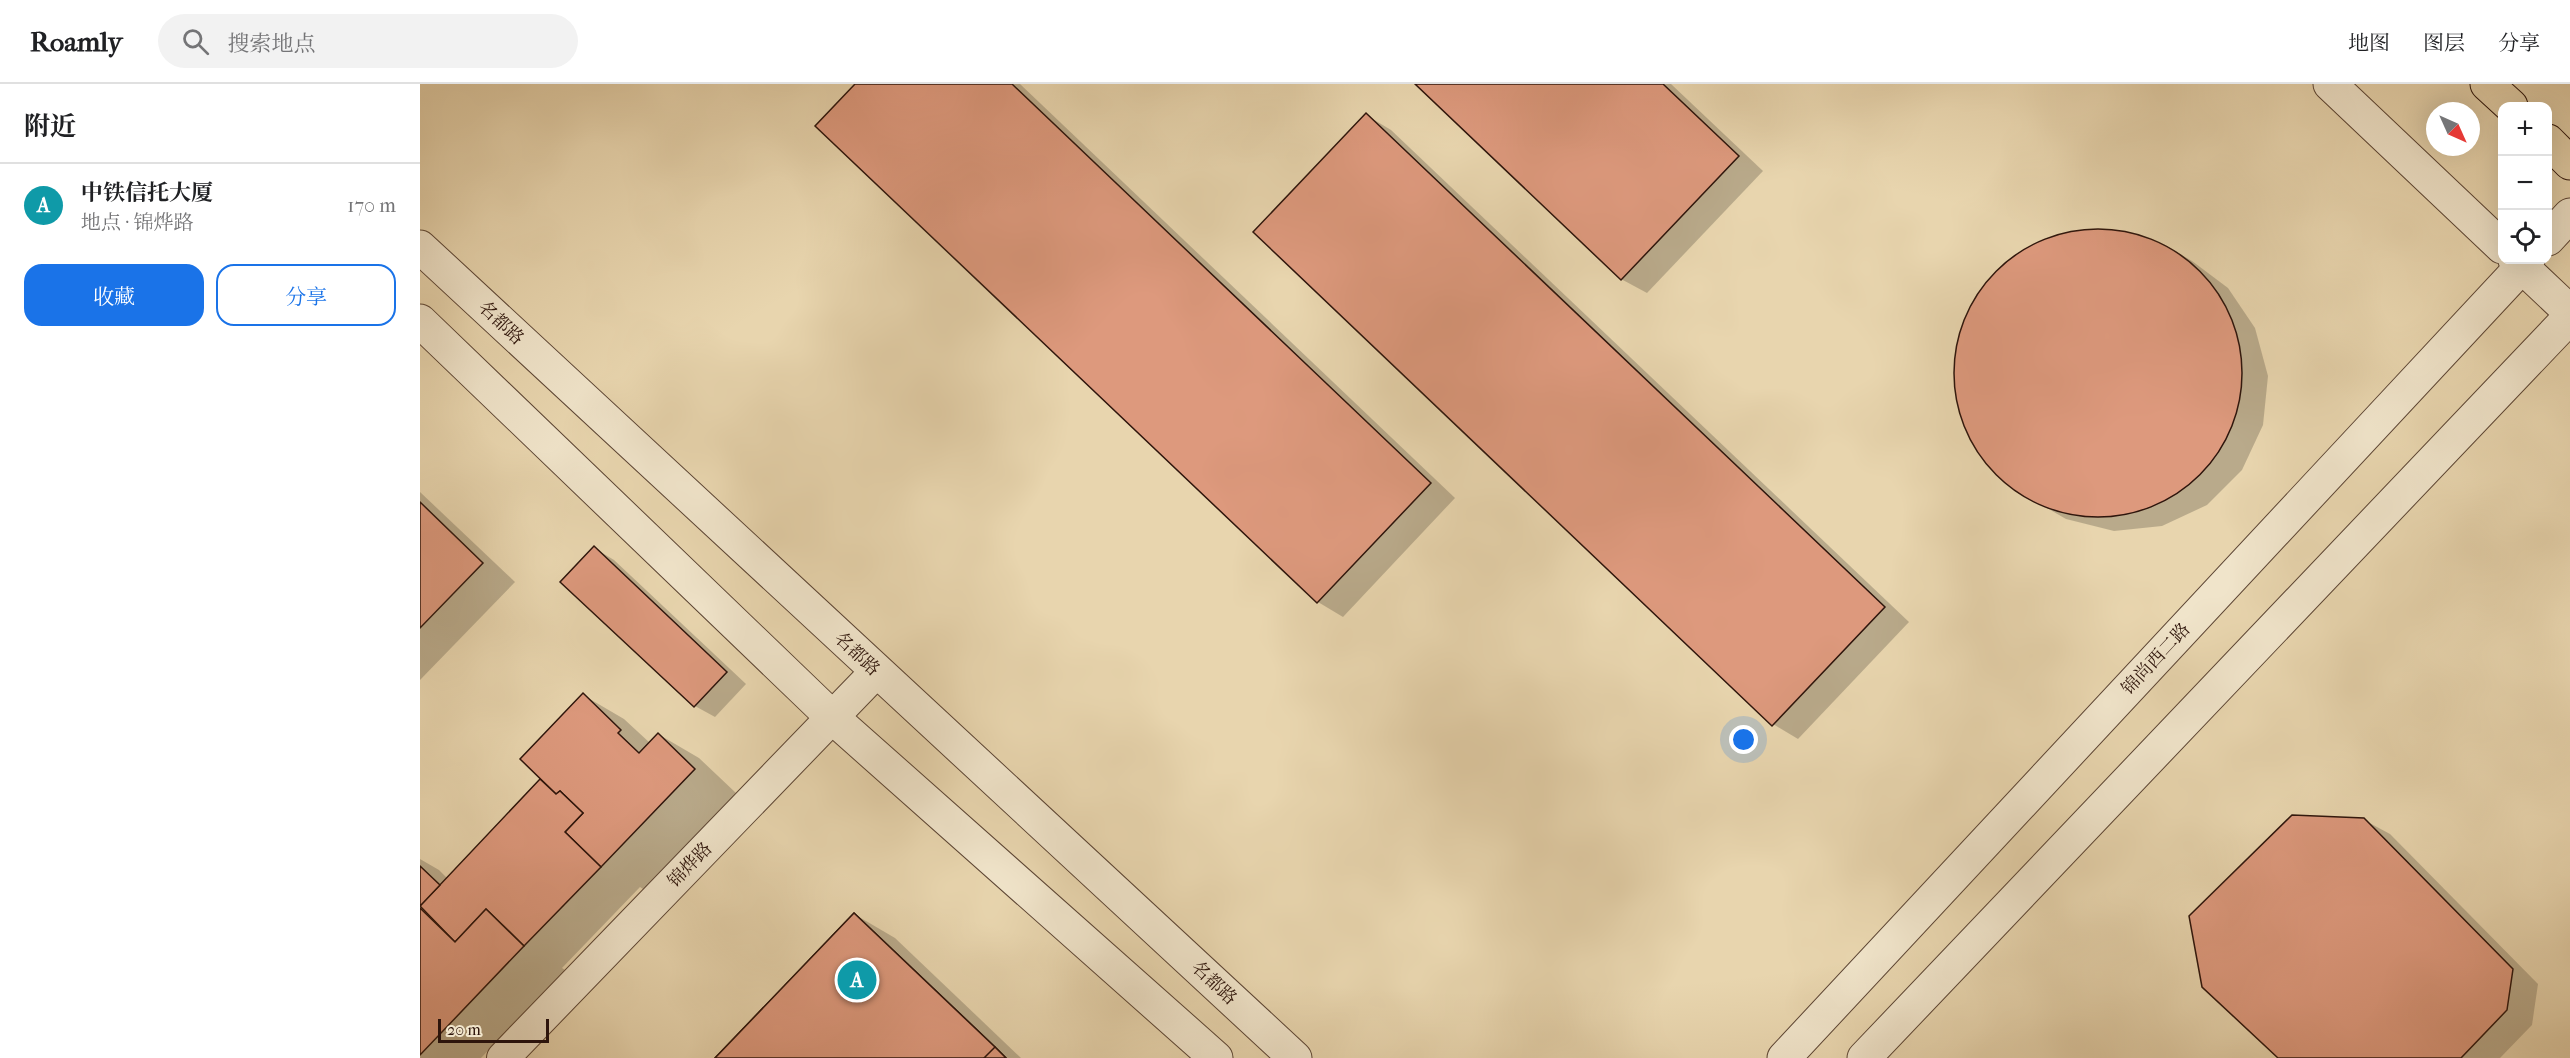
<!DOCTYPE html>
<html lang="zh">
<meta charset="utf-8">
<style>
:root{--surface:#fff;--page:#f2f2f2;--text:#202124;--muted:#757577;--line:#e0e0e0;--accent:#1a73e8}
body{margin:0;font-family:"IM FELL French Canon","Noto Serif SC",serif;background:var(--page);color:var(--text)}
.controls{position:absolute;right:18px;top:18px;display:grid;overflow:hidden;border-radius:12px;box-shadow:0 6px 24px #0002}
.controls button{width:54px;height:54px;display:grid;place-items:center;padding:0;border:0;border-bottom:2px solid var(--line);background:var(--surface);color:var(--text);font:30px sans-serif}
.compass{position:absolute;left:2006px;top:18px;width:54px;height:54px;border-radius:50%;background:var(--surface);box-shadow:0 6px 24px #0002;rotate:135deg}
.scale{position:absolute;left:18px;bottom:15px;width:111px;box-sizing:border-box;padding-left:6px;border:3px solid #2e150c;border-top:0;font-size:16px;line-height:21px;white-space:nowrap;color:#2e150c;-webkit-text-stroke:4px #f0e4ca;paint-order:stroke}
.you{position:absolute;left:1324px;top:656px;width:21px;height:21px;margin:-15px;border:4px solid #fff;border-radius:50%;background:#1a73e8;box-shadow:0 0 0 9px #1a73e833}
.badge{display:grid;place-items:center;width:39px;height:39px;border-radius:50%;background:var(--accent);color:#fff;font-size:20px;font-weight:700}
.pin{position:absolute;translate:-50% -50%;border:3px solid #fff;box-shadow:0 2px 6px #0006}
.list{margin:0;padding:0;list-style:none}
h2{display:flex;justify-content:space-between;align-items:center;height:78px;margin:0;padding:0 24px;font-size:26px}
h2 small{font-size:20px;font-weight:400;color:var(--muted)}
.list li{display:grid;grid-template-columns:39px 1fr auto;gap:18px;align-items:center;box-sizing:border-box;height:84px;padding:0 24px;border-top:2px solid var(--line)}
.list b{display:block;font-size:22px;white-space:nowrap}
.list p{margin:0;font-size:20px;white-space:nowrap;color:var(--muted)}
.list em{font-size:20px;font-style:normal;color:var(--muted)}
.actions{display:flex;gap:12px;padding:18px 24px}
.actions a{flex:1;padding:14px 0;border:2px solid var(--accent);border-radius:18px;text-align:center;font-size:21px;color:var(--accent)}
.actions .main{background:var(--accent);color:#fff}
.icon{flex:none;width:33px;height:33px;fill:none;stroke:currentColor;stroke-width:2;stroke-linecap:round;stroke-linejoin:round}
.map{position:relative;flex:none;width:2150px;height:974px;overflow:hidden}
header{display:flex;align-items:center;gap:36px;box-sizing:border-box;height:84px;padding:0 30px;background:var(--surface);border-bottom:2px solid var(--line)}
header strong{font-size:28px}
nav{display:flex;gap:33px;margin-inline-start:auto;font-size:21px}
.search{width:420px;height:54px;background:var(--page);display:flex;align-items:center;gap:15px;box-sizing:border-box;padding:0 21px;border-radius:33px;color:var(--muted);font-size:22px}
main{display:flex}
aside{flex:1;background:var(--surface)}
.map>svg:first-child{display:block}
.shadow{fill:#0003}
.building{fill:#dd997d;stroke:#2e150c;stroke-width:1.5}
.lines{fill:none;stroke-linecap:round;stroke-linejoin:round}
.minor-casing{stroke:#5c4534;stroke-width:34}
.tertiary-casing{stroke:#5c4534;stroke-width:35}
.primary-casing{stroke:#2e150c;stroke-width:35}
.minor{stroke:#f0e4ca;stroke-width:32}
.tertiary{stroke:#f0e4ca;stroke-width:33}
.primary{stroke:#e8d5ae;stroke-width:33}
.labels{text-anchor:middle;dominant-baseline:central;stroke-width:6;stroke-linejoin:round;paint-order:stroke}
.street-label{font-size:18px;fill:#2e150c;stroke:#f0e4ca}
</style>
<header>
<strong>Roamly</strong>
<div class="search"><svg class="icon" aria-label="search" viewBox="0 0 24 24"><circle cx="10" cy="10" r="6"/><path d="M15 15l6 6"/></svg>搜索地点</div>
<nav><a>地图</a><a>图层</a><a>分享</a></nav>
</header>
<main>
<aside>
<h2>附近<small></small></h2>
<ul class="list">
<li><span class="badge" style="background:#0f9aa8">A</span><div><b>中铁信托大厦</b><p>地点 · 锦烨路</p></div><em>170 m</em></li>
</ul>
<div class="actions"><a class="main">收藏</a><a>分享</a></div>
</aside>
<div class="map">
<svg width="2150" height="974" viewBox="0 0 2150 974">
<rect width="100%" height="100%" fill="#e8d5ae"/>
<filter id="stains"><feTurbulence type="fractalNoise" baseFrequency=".00333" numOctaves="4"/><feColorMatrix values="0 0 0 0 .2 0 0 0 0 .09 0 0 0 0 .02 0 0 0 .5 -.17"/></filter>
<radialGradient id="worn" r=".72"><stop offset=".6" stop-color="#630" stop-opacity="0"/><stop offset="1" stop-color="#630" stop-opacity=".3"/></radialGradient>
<g class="shadow">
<path d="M437 0H600L1035 414 923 533 898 518Z"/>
<path d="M997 0H1251L1343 87 1227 209 1201 195Z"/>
<path d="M946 31 971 46 1489 538 1378 655 1353 640Z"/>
<path d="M1656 147H1702L1745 161 1772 177 1808 204 1835 244 1848 292 1843 341 1822 386 1787 421 1742 442 1694 447 1646 435 1620 420 1579 393 1551 356 1537 314 1536 268 1550 225 1577 188 1613 161Z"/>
<path d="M0 408 95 498 0 596Z"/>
<path d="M174 464 194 476 326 600 295 633 275 622Z"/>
<path d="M163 611 204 635 230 659 238 650 279 674 316 709 223 805 220 803 142 884 145 886 61 974H0V775L19 786 28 795 121 697 126 700Z"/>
<path d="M1944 736 1970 750 2118 900 2112 941 2080 974H1861Z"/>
<path d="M434 830 475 854 601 974H297Z"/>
</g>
<g class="building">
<path d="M435 0H592L1011 399 897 519 395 42Z"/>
<path d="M995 0H1243L1319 72 1201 196Z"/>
<path d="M946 29 1465 523 1352 642 833 148Z"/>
<circle cx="1678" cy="289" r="144"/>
<path d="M0 418 63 479 0 544Z"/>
<path d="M174 462 307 588 274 623 140 498Z"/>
<path d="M163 609 201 646 198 649 219 669 238 649 275 685 181 783 145 748 163 729 140 707 136 710 100 675Z"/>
<path d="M120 695 136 710 140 707 163 729 145 748 181 783 104 862 66 825 35 858 0 822Z"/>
<path d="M1872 731 1944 734 2093 885 2087 926 2041 974H1858L1782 903 1769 832Z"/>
<path d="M0 782 20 801 0 822Z"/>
<path d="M0 824 35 858 66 825 104 862 0 971Z"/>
<path d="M434 829 575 963 564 974H295Z"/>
<path d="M434 829 575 963 586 974H295Z"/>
<path d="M575 963 586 974H564Z"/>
</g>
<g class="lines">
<g class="minor-casing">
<path id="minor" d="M83 974 456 588"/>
</g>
<g class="tertiary-casing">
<g id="tertiary">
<path d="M1910 0 2082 163"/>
<path d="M2128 155 2150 131"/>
<path d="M0 163 875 974"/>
<path d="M2095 176 2150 228"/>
<path d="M0 237 413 634 796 974"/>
<path d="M1364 974 2108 176"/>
<path d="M1444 974 2150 233"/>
</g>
</g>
<g class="primary-casing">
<g id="primary">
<path d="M2067 0 2091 22"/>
<path d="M2128 57 2150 79"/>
</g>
</g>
<use href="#minor" class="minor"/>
<use href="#tertiary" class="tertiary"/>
<use href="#primary" class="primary"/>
</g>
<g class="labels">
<g class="street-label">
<text transform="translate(81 239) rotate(43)">名都路</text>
<text transform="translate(437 570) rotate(43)">名都路</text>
<text transform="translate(1736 575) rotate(-47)">锦尚西二路</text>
<text transform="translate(270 781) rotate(-46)">锦烨路</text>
<text transform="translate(794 899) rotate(43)">名都路</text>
</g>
</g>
<rect width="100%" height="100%" filter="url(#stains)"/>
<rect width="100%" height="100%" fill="url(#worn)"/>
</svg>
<div class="controls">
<button>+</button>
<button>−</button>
<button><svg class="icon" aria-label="locate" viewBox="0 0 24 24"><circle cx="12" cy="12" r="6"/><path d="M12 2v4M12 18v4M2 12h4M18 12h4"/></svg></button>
</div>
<svg class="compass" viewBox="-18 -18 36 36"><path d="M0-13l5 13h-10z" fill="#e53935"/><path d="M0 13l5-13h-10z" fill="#757577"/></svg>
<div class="scale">20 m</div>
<div class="you"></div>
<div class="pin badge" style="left:437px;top:896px;background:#0f9aa8">A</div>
</div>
</main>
